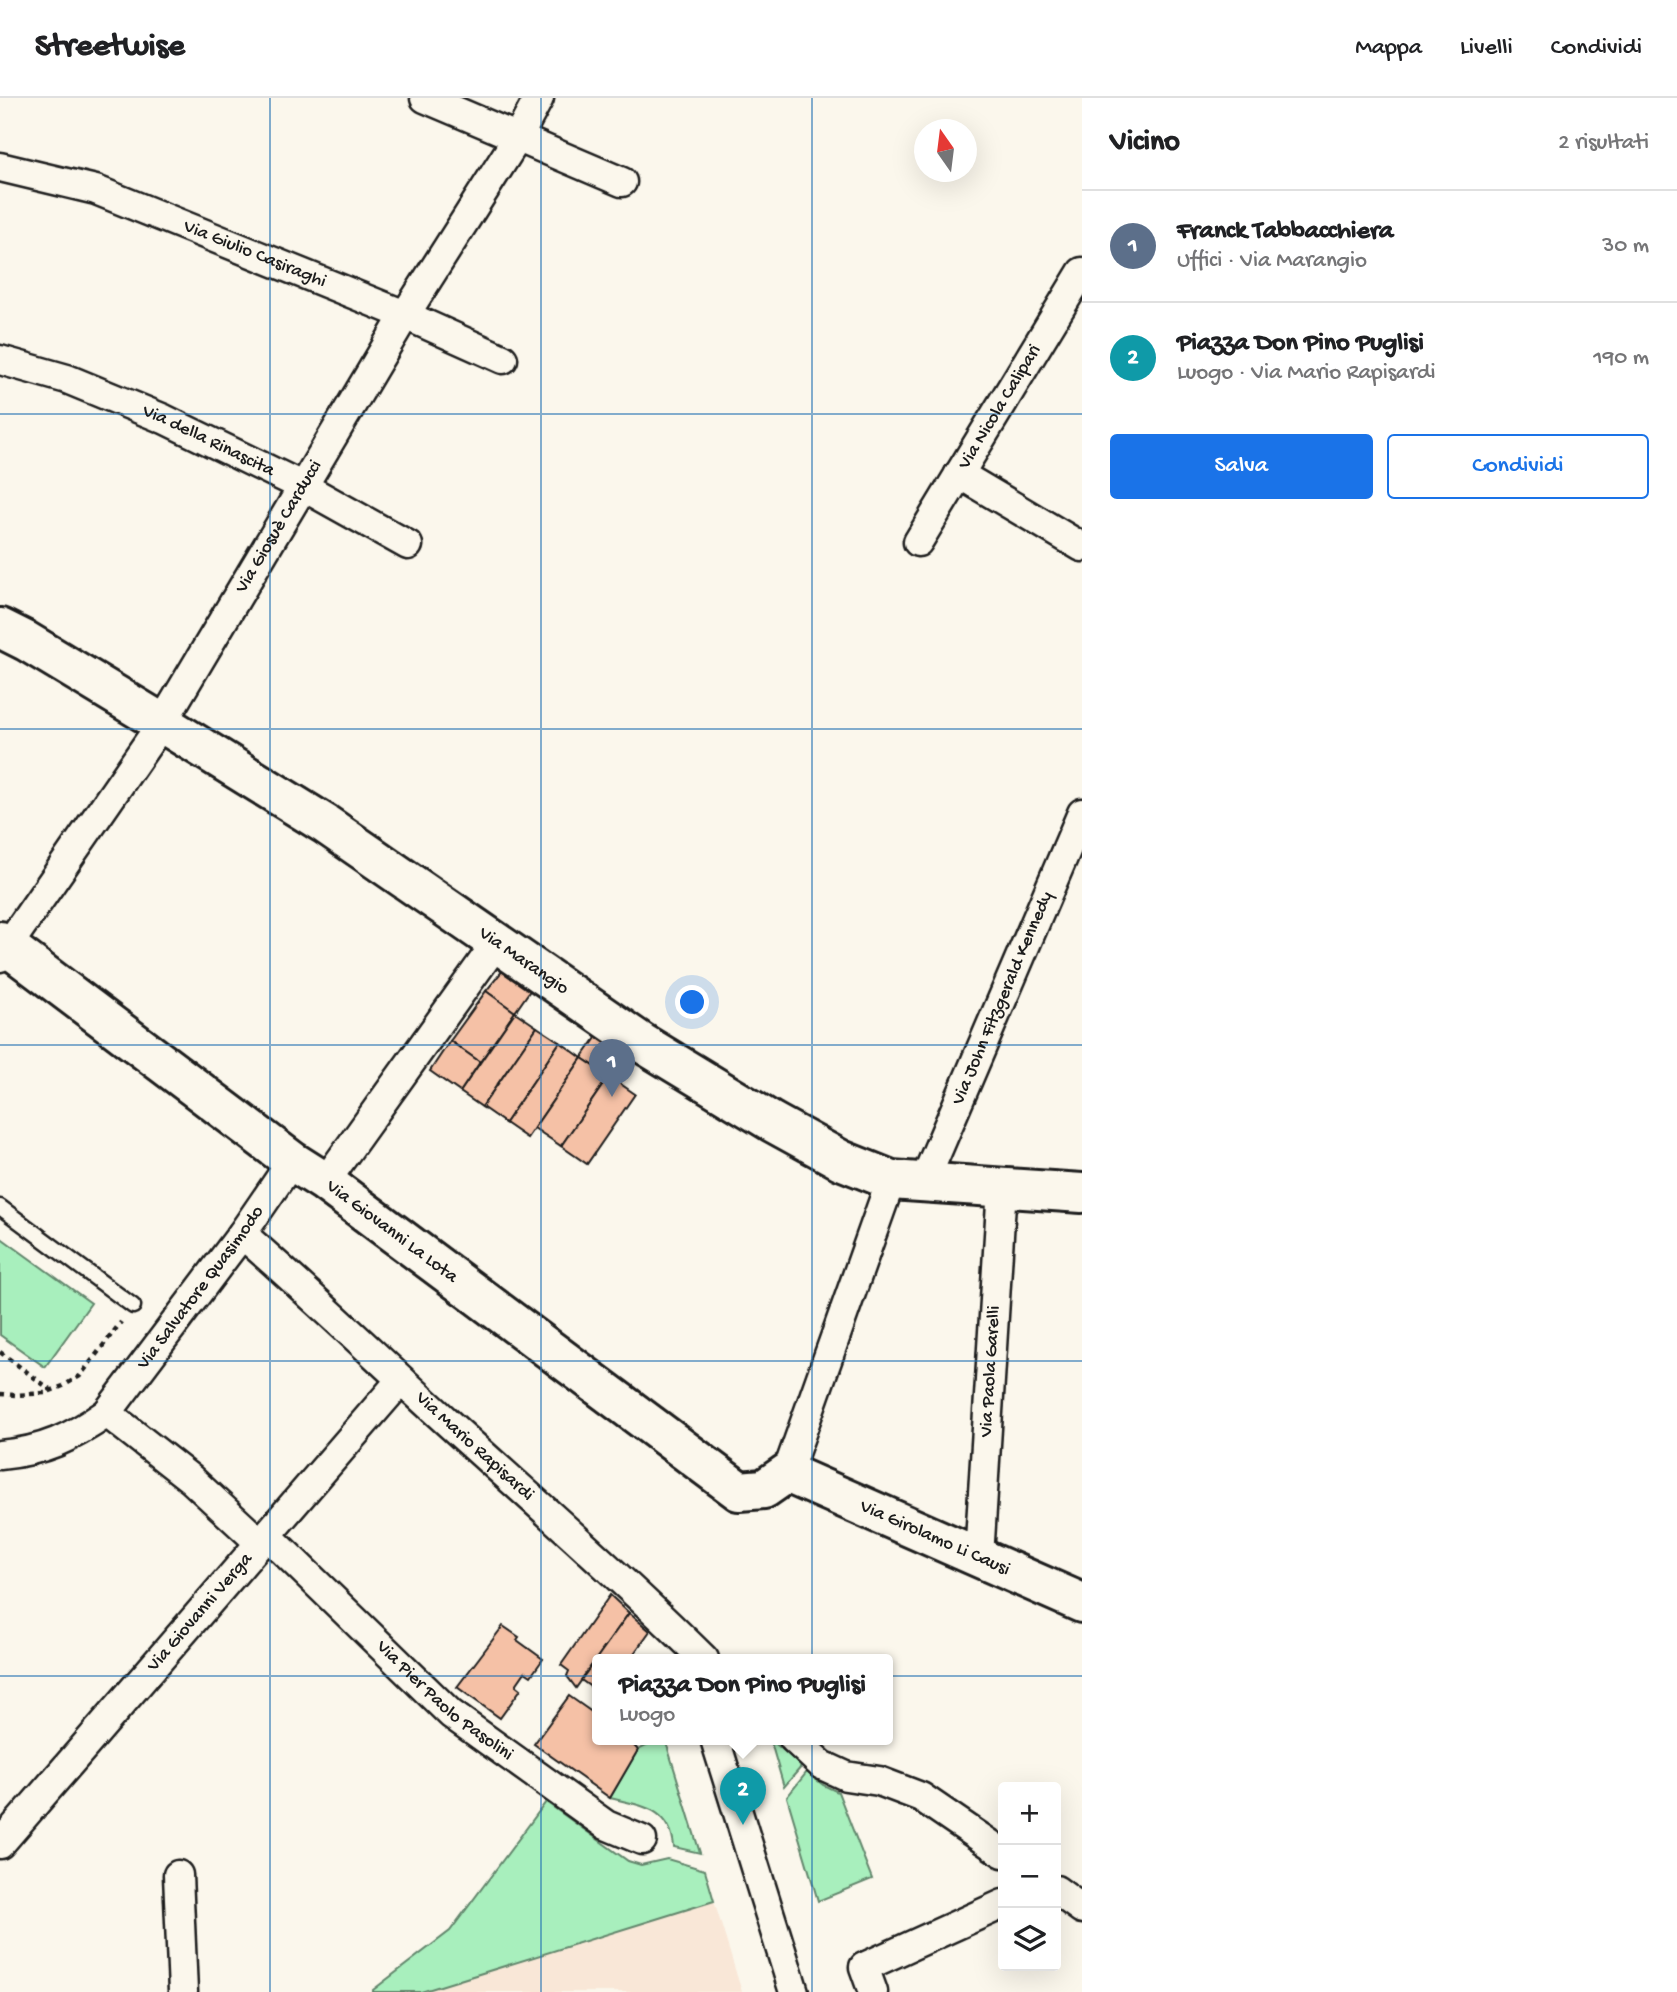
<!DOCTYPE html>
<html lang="it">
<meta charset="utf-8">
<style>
:root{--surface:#fff;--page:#f6f6f6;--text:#202124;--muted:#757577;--line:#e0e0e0;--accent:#1a73e8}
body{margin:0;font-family:"Gochi Hand",sans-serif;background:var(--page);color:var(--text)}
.controls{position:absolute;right:21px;bottom:21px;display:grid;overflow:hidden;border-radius:7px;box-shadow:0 7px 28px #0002}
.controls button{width:63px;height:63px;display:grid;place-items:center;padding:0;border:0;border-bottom:2px solid var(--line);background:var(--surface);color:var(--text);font:35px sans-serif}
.compass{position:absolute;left:914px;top:21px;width:63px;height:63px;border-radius:50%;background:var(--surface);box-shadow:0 7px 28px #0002;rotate:346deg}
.you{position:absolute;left:693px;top:905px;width:24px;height:24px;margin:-18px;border:5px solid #fff;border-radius:50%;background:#1a73e8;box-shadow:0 0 0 10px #1a73e833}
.badge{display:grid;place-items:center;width:46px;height:46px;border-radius:50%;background:var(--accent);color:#fff;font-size:23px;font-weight:700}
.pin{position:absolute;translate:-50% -58px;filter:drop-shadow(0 2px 4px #0008)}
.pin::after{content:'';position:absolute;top:37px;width:24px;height:21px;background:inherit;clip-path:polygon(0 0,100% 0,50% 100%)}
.popup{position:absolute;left:592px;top:1556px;width:301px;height:91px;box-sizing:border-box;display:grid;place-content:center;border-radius:7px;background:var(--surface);filter:drop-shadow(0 2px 5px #0005);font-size:23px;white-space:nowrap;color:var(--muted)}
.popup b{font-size:26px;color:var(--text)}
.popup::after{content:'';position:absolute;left:50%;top:100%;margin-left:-14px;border:14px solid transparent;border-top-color:var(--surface)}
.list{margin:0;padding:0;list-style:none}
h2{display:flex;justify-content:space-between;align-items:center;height:91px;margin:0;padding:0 28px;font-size:30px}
h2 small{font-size:23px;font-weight:400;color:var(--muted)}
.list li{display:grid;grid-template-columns:46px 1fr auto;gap:21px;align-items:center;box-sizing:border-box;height:112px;padding:0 28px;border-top:2px solid var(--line)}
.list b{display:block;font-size:26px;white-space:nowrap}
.list p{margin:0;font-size:23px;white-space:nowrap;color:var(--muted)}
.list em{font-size:23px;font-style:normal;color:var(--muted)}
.actions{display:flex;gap:14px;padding:21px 28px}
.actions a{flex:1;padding:16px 0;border:2px solid var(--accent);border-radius:7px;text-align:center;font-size:24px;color:var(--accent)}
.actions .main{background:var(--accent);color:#fff}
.icon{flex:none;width:38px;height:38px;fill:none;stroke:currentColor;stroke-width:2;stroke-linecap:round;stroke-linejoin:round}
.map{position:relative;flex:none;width:1082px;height:1894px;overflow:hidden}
header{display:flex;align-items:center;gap:42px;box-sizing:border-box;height:98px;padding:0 35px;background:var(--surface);border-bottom:2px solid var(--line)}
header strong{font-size:33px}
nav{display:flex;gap:38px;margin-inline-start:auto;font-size:24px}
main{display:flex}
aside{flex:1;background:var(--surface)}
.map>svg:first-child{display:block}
.built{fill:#f9e7d7}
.green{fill:#a8efbd;stroke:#62866c;stroke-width:2}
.building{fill:#f5c1a6;stroke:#1c1c1c;stroke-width:2}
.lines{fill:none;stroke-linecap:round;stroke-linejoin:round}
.lane-casing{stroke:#1c1c1c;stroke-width:19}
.street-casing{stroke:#1c1c1c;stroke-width:33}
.secondary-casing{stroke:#1c1c1c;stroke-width:44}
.path{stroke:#1c1c1c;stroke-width:4.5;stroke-dasharray:5 5;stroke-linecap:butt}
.lane{stroke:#fbf7ec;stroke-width:14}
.street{stroke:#fbf7ec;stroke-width:28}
.secondary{stroke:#fbf7ec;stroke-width:38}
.grid{fill:none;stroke:#1f6fb2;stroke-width:2;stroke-opacity:0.55}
.labels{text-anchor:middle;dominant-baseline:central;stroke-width:5;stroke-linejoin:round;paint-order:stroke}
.street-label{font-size:19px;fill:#1c1c1c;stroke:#fbf7ec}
</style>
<header>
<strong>Streetwise</strong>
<nav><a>Mappa</a><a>Livelli</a><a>Condividi</a></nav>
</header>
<main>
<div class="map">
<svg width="1082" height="1894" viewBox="0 0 1082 1894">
<rect width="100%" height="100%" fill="#fbf7ec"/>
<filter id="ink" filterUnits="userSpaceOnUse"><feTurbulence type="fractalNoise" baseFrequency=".0143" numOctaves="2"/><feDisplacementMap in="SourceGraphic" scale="14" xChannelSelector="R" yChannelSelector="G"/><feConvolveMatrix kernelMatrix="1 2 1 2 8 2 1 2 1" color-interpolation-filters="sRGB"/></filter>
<g filter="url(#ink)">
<path class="built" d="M714 1803 742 1894H421Z"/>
<g class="green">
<path d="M0 1139 91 1205 45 1269 0 1237Z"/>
<path d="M660 1641H665L700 1755 674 1749C671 1710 642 1708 610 1700L638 1652Z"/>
<path d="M770 1641 802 1668 784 1689Z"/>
<path d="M807 1674 823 1687 838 1694 872 1781 818 1803 787 1699Z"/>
<path d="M546 1704 628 1763 641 1767 667 1761 705 1772 714 1803 421 1894H373V1892L450 1833Z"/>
</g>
<g class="building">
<path d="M503 872 531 891 515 914 486 893Z"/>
<path d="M486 893 515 914 480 964 450 943Z"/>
<path d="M515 914 537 929 482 1009 460 994Z"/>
<path d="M537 929 560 944 505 1025 482 1009Z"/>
<path d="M598 937 614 947 599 971 582 960Z"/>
<path d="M450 943 480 964 460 994 430 973Z"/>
<path d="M560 944 582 960 527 1040 505 1025Z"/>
<path d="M582 960 609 978 561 1048 534 1030Z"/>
<path d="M609 978 635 996 587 1066 561 1048Z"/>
<path d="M610 1497 629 1515 576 1590 567 1578 569 1573 561 1567Z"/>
<path d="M629 1515 650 1533 630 1561H598V1594L581 1582Z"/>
<path d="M503 1528 519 1539 517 1542 543 1561 531 1578 525 1574 516 1587 521 1591 500 1620 457 1589Z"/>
<path d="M569 1598 596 1617 598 1615V1641H628L638 1652 610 1700 534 1646Z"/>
</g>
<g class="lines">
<g class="lane-casing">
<path id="lane" d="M0 1109 133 1208"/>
</g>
<g class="street-casing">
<g id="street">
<path d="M425 0 622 84"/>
<path id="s1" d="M0 69 96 92 405 217 503 261"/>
<path id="s2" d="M0 262 67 281 164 321 304 389 408 447"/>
<path d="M959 376 1082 449"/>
<path id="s3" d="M918 444 1082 174"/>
<path id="s4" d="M0 859 162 625 405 217 518 39 539 0"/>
<path d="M325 1084 497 844"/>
<path id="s5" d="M924 1084 1082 715"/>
<path id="s6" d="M242 1136C312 1197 378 1261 446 1323 533 1402 621 1479 704 1561"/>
<path d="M107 1315 191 1381 259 1444"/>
<path id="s7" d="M0 1357C44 1353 71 1340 107 1315L242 1136 292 1063"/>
<path d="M787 1375 891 1082"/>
<path id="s8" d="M268 1438 451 1616 606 1727 642 1742"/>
<path id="s9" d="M979 1459 1002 1089"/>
<path d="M715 1641 794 1894"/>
<path d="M794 1641 822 1667 846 1678 879 1683 921 1699 1003 1755"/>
<path id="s10" d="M0 1746 401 1282"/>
<path d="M178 1777 183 1894"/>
<path d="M1056 1792 1082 1811"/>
<path d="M873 1894 864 1869 1003 1806"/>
</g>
</g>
<g class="secondary-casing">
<g id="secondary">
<path id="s11" d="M0 530 26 543 162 625 325 726 642 945 772 1024 841 1062 891 1082 1082 1095"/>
<path id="s12" d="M0 843 292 1063 325 1084 739 1393 764 1391 787 1375 1082 1505"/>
</g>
</g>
<g class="path">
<path d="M0 1254 51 1292"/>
<path d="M0 1296 16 1297 45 1295 63 1288 80 1278 121 1224"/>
</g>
<use href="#lane" class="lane"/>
<use href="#street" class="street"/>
<use href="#secondary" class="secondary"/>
</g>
</g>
<path class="grid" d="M270 0V1894M541 0V1894M812 0V1894M0 316H1082M0 631H1082M0 947H1082M0 1263H1082M0 1578H1082"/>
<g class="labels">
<g class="street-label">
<text stroke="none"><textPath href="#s1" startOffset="270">Via Giulio Casiraghi</textPath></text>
<text stroke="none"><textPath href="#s3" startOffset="158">Via Nicola Calipari</textPath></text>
<text stroke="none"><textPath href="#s2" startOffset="224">Via della Rinascita</textPath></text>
<text stroke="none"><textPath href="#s4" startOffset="513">Via Giosuè Carducci</textPath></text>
<text stroke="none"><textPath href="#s11" startOffset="621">Via Marangio</textPath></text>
<text stroke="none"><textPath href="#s5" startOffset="200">Via John Fitzgerald Kennedy</textPath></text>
<text stroke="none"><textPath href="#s12" startOffset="488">Via Giovanni La Lota</textPath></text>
<text stroke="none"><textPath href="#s7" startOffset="273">Via Salvatore Quasimodo</textPath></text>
<text stroke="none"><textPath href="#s9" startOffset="186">Via Paola Garelli</textPath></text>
<text stroke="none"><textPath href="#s6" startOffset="315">Via Mario Rapisardi</textPath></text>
<text stroke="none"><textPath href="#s12" startOffset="1136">Via Girolamo Li Causi</textPath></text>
<text stroke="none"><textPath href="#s10" startOffset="306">Via Giovanni Verga</textPath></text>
<text stroke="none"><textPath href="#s8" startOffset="242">Via Pier Paolo Pasolini</textPath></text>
</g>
</g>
</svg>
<div class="controls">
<button>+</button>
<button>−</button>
<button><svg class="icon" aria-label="layers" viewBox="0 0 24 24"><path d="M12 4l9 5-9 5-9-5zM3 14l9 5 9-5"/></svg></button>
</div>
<svg class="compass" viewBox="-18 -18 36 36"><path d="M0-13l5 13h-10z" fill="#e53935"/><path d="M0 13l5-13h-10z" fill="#757577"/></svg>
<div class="you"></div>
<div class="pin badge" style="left:612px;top:999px;background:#5c6f8a">1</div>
<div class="pin badge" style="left:743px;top:1727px;background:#0f9aa8">2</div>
<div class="popup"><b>Piazza Don Pino Puglisi</b>Luogo</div>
</div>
<aside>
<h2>Vicino<small>2 risultati</small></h2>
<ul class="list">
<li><span class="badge" style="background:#5c6f8a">1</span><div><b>Franck Tabbacchiera</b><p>Uffici · Via Marangio</p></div><em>30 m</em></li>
<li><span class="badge" style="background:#0f9aa8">2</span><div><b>Piazza Don Pino Puglisi</b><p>Luogo · Via Mario Rapisardi</p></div><em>190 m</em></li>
</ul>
<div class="actions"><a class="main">Salva</a><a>Condividi</a></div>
</aside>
</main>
